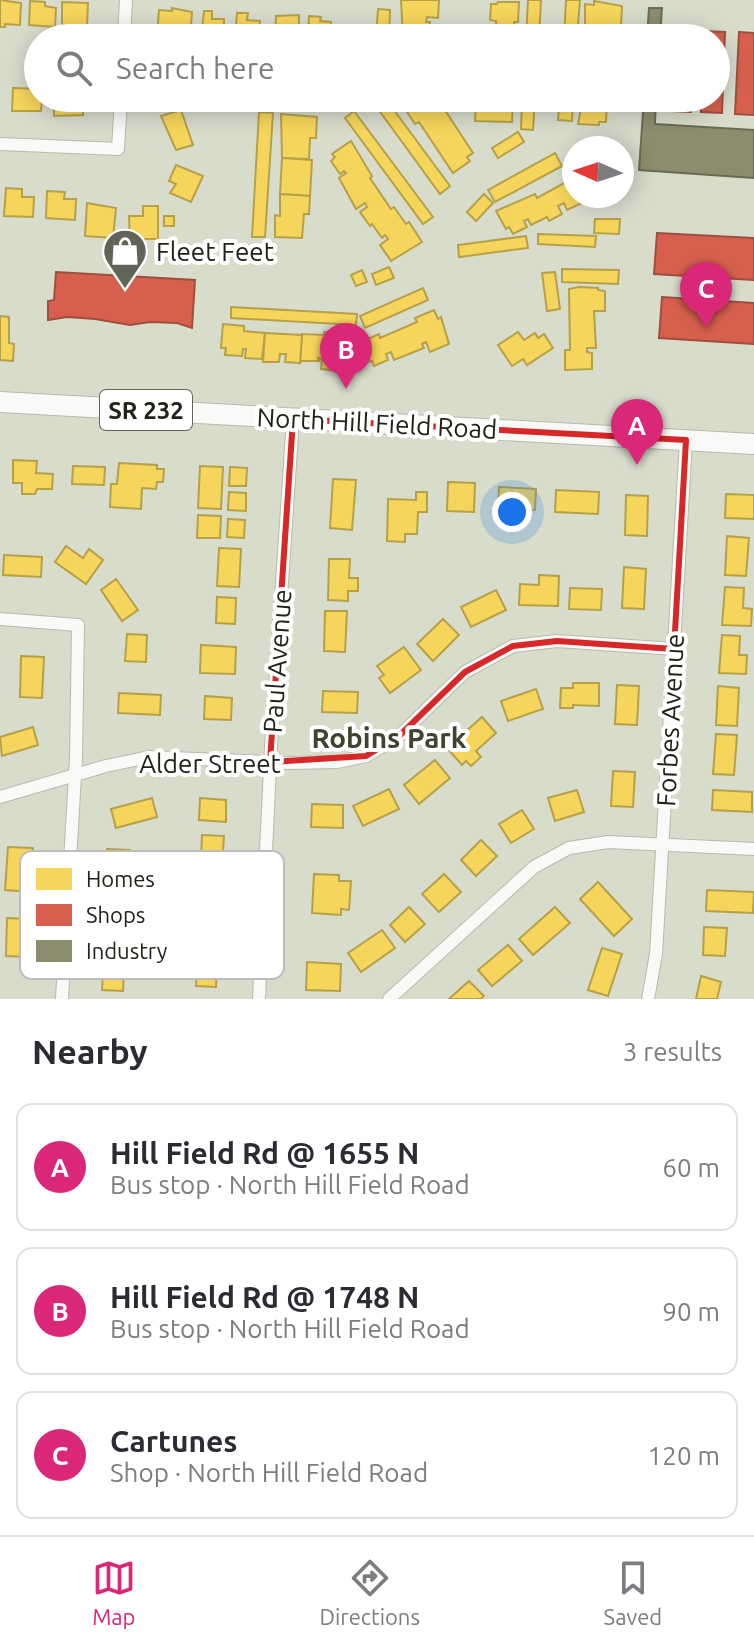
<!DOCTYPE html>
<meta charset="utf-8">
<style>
:root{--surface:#fff;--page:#f7f7f7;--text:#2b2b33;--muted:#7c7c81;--line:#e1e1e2;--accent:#db2777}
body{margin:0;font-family:Ubuntu,sans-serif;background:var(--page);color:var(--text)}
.compass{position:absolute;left:562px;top:136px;width:72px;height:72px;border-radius:50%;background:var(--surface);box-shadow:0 4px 20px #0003;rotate:273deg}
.you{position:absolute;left:512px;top:512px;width:28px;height:28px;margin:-20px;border:6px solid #fff;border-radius:50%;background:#1a73e8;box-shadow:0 0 0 12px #1a73e833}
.badge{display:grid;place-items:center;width:52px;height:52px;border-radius:50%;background:var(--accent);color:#fff;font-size:26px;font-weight:700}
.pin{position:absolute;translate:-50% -66px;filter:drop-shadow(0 2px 4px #0008)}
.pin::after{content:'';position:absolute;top:42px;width:28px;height:24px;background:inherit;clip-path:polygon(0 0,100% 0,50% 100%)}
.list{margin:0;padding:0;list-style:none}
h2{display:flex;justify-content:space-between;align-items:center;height:104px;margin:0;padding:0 32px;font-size:34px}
h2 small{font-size:26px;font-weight:400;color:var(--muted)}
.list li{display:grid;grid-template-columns:52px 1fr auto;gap:24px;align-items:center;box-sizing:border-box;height:128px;margin:0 16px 16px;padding:0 16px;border:2px solid var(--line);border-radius:16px}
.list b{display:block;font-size:30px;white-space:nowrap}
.list p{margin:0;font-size:26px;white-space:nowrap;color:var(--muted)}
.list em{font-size:26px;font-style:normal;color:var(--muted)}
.icon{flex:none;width:44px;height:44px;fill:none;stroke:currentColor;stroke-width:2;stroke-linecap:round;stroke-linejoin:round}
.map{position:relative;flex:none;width:754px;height:999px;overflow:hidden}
.search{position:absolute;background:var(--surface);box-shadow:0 4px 20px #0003;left:24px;right:24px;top:24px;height:88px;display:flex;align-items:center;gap:20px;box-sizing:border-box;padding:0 28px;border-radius:44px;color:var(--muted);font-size:30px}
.sheet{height:536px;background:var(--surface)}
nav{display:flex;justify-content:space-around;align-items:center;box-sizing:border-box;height:112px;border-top:2px solid var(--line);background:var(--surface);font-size:22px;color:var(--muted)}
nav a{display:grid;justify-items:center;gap:4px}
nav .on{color:var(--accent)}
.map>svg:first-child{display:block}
.homes{fill:#f6d55c;stroke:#b6a048;stroke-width:2}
.shops{fill:#d6604d;stroke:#a04e3d;stroke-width:2}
.industry{fill:#8c8c6e;stroke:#6c6c54;stroke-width:2}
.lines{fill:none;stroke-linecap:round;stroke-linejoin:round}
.minor-casing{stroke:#b8baad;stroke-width:14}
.primary-casing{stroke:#b8baad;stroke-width:22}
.minor{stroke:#f9faf7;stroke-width:12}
.primary{stroke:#f9faf7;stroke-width:20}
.marked{fill:none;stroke:#d62828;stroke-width:6;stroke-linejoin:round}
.labels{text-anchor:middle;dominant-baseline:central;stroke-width:8;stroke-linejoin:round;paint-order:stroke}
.shield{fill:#fff;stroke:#64655d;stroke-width:2}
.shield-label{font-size:24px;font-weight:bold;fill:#212318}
.poi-label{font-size:26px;fill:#212318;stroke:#fff;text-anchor:start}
.street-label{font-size:26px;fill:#212318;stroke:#fff}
.neighbourhood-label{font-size:28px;font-weight:bold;fill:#40442c;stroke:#fff}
.key{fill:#fff;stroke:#bcbdba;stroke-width:2}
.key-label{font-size:22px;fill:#212318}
</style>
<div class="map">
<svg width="754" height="999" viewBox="0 0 754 999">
<rect width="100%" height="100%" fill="#d8dccb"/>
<g class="homes">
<path d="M0 0 21 3 20 25 5 24V27H0Z"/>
<path d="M401 0H439L438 18 427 17 426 22H430L429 38H403Z"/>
<path d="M528 0H541L539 38H526Z"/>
<path d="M566 0H580L577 38H564Z"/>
<path d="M30 1 45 2V6L56 8 55 27 29 25Z"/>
<path d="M594 1 622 6 621 26H610V29H614L613 38H585V4L594 5Z"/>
<path d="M62 2 88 3 87 25H62Z"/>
<path d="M498 2H519L518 22H514V38H488V26H496V21L490 20 491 4H497Z"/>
<path d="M172 8 192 12 190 38 157 35 159 10 172 11Z"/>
<path d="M378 9 390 10 389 38H376Z"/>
<path d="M204 11H212V19H224V38H201Z"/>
<path d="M237 13H248L247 20 260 21 259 38H235Z"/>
<path d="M299 15V38L275 36 276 16Z"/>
<path d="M309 16 321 17 320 21 331 22 330 38H308Z"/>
<path d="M13 88 38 89V98H42L41 111H12Z"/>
<path d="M54 98H83V115L54 116Z"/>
<path d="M159 98H176V104L159 103Z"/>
<path d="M379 98H385L450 186 440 194 373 102Z"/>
<path d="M409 98H444L446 101 441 104 473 153 467 157 470 161 453 173 419 122 415 124 403 106 411 101Z"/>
<path d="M487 98H510V102L513 101 512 122 475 121 476 100Z"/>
<path d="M522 98H535L533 130 521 129Z"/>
<path d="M560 98H573L572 121 558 120Z"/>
<path d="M583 98H610V101H601L600 105H607L606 122H599V125L578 124Z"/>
<path d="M181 110 193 145 176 150 161 116Z"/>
<path d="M354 111 433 217 423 224 345 118Z"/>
<path d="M259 112 273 113 265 237H252Z"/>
<path d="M281 114 317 117 316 138H310L309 159 282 158Z"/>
<path d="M518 132 524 142 498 158 492 148Z"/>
<path d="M351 141 372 176 370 178 391 209 394 207 406 224 409 222 422 242 391 261 380 245 388 239 385 235 382 238 372 224 370 226 360 212 367 207 365 203 356 209 339 178 346 173 344 171 340 174 331 161 335 157 332 154Z"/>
<path d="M555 153 562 166 495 202 488 190Z"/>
<path d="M282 158 312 160 310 196 280 194Z"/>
<path d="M176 165 203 176 191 202 170 193 176 184 169 181Z"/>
<path d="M574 172V196H588L582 199 584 202 567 210 564 203 558 206 562 214 549 221 547 217 531 225 528 219 524 221 527 227 513 234 509 227 506 229 496 211 535 194 537 198 568 181 566 176Z"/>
<path d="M6 188 22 189V197H34L33 217 4 216Z"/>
<path d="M47 191 65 192 64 199H76L75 220 46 218Z"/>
<path d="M280 194 310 196 309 214H304L302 238 275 237V215L280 216Z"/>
<path d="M484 194 493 203 476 221 467 212Z"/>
<path d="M87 203 116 208 113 238 85 236Z"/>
<path d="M143 206H158V239H130L129 216H143Z"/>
<rect x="164" y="216" width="10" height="10"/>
<path d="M595 219H620L619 234 594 233Z"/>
<path d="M538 234 596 236 595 247 538 244Z"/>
<path d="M526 236 528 248 459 257 458 245Z"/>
<path d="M389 267 394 278 376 285 372 274Z"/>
<path d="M562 269 619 270 618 284 562 282Z"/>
<path d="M362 270 367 282 356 286 351 275Z"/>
<path d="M555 272 560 309 547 311 542 273Z"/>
<path d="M579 287 598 288V290L605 291V311H594L596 348H587V352L592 353V369L565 370V350H570L569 289Z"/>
<path d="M423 288 428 300 365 328 360 316Z"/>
<path d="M231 307 357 314 356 325 231 318Z"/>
<path d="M434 310 438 319 441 317 449 344 430 352 426 342 422 344 424 348 394 360 391 352 386 354 388 360 374 366 372 361 367 362 359 343 379 334 380 338 417 322 415 318Z"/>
<path d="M0 316 9 317V343L14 344 13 361 0 360Z"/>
<path d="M223 324 244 326V331L265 333 262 359 245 358 246 349H243L242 356 225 355 226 348H221Z"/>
<path d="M324 332 344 333 343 342H346L342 371 321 369 322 359 318 358 319 361H302L300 363 302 334 324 335Z"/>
<path d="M518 332 524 340 535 333 538 338 544 334 553 348 527 365 523 359 512 366 498 345Z"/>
<path d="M265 333 302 335 300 363 285 362 286 354H280L279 362H263Z"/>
<path d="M13 460 37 461 36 473 53 474 52 489H37L35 494H22V483H13Z"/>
<path d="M119 463 157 465V469H164L163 482H157L156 489 142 488 141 509 110 507 111 484H117Z"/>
<path d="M73 466 105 467 104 485 72 484Z"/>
<path d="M200 466 223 467 221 509 198 508Z"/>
<path d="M230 467 247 468 246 486H229Z"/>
<path d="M333 479 356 480 352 530 330 528Z"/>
<path d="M448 482 475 483 474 512 447 511Z"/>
<path d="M499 487 536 489 535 510 498 508Z"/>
<path d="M556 490 599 492 598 514 555 512Z"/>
<path d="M229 492 246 493V511L228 510Z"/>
<path d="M416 492H427V512H418L417 534H405V542L387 541 388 499 416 500Z"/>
<path d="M726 494 754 495V519L725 518Z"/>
<path d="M626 495 648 496 647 536 625 535Z"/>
<path d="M198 515 221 516 220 538H197Z"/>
<path d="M228 519 245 520 244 538 227 537Z"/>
<path d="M727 536 749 538 746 576 725 575Z"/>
<path d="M66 546 83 558 89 549 103 560 86 584 55 562Z"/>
<path d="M219 548 241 549 239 587 217 586Z"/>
<path d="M4 555 42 557 41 577 3 575Z"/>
<path d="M329 559H350L349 578H358V591H348V601L328 600Z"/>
<path d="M624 567 646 569 644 609 622 608Z"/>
<path d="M539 575 559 576 558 606 519 605 520 584 539 585Z"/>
<path d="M116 579 138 610 122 621 101 590Z"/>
<path d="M725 587 744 588 743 608 752 609 751 626 722 625Z"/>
<path d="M570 588 602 589 601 610 569 609Z"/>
<path d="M496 590 506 610 471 627 461 607Z"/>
<path d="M217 597 236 598 235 624 216 623Z"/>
<path d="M325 611H347L345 652 324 651Z"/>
<path d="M443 619 459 635 433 661 417 644Z"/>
<path d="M127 634 147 635 146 662 125 661Z"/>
<path d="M722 635 740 636 739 655H747L746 674 719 673Z"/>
<path d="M201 645 236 647 235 674 200 673Z"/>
<path d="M404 647 421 670 390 693 379 678 384 675 377 666Z"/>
<path d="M21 656 44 657 42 698 20 697Z"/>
<path d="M573 683H599V706L573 705V708H560L561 688H573Z"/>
<path d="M617 685 639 686 637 725 615 724Z"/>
<path d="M718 686 739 688 737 726 716 725Z"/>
<path d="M536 689 543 709 508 721 501 701Z"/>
<path d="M323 691 358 692 357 713 322 712Z"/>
<path d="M119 693 161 695 160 715 118 713Z"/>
<path d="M205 696 232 698 231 720 204 719Z"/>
<path d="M482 717 496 733 476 751 481 757 471 766 466 761 462 765 447 748Z"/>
<path d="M33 727 38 745 2 756 0 737Z"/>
<path d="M716 734 737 735 734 775 713 774Z"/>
<path d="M435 760 450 778 419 804 404 785Z"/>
<path d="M613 771 635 772 633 807 611 806Z"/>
<path d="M389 789 399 809 363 826 353 806Z"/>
<path d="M577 790 584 812 555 821 548 798Z"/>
<path d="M713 790 752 792V812L712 810Z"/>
<path d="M152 798 157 817 116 828 111 809Z"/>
<path d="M200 798 226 800V822L199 820Z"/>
<path d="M312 804 343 805V828L311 827Z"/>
<path d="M522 810 534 829 511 843 499 824Z"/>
<path d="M202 835 224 836 221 880 200 879Z"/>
<path d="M481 840 497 856 476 876 461 860Z"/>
<path d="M8 847 33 848 31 892 5 890Z"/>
<path d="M107 849 130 850 129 873 142 874 141 894 105 893Z"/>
<path d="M314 874 339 875V881H351L349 910 341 909V915L312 913Z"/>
<path d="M444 874 461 892 439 912 422 894Z"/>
<path d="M598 882 632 919 614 936 580 899Z"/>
<path d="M707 890 754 892 753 913 706 911Z"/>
<path d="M409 907 425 924 405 942 390 925Z"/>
<path d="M555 907 570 923 533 955 519 939Z"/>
<path d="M7 918 29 919 28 957 6 956Z"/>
<path d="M704 927 727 928 725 956 703 955Z"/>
<path d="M382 930 395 948 361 972 348 953Z"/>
<path d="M198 944 218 945 216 987 196 986Z"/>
<path d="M508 945 522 961 492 986 478 970Z"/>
<path d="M602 948 622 954 608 996 588 990Z"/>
<path d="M104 949H125L123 991 102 990Z"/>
<path d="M307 962 341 964 340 991 306 990Z"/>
<path d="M701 976 721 982 717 999H696Z"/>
<path d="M469 981 484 996 481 999H449Z"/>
</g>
<g class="shops">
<path d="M677 29 695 30V38H676Z"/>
<path d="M704 31 725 32 722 113 701 112V98H716V38H704Z"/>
<path d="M739 32 754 33V115L735 114Z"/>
<path d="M673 98H692L691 112 673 111Z"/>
<path d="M657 233 754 238V280L654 274Z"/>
<path d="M56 272 195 280 192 328 177 323 150 322 130 325 95 319 67 317 48 320V301L54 300Z"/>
<path d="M662 297 754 303V344L659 338Z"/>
</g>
<g class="industry">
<path d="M649 8H662L660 38H647Z"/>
<path d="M644 98H656L655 124 754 130V178L639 170Z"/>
</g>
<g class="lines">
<g class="minor-casing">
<g id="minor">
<path d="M124 38 126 0"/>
<path d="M0 144 118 149 121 98"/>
<path d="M0 619 78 625 76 758 62 999"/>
<path d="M0 797 106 766 149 757 290 763 337 762 366 756 399 736 465 672 513 646 557 641 674 649"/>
<path d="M259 999 271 746 293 419"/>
<path d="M389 999 534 867 569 848 608 842 754 849"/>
<path d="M648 999 656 954 686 440"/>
</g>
</g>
<g class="primary-casing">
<path id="primary" d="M0 402 754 444"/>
</g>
<use href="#minor" class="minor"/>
<use href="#primary" class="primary"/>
</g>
<path class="marked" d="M293 419 686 440 674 649 557 641 513 646 465 672 399 736 366 756 270 762Z"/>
<defs>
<g id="shop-pin" transform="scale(2.3)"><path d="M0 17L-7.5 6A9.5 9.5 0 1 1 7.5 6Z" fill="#616457" stroke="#fff"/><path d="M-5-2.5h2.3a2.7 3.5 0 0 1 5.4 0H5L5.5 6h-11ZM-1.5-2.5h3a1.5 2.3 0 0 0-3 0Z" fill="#fff"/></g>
</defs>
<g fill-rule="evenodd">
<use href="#shop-pin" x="125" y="251"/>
</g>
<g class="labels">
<rect class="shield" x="100" y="390" width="92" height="40" rx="6"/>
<g class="shield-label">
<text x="146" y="410">SR 232</text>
</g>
<g class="poi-label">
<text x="156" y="251">Fleet Feet</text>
</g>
<g class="street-label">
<text transform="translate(377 423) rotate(3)">North Hill Field Road</text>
<text transform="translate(277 661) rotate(-86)">Paul Avenue</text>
<text transform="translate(670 720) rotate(-87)">Forbes Avenue</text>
<text x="210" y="763">Alder Street</text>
</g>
<g class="neighbourhood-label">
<text x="389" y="737">Robins Park</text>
</g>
</g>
<rect x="20" y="851" width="264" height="128" rx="12" class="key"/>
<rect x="36" y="868" width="36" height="22" fill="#f6d55c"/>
<rect x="36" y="904" width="36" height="22" fill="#d6604d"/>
<rect x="36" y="940" width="36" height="22" fill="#8c8c6e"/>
<g class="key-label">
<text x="86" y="887">Homes</text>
<text x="86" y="923">Shops</text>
<text x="86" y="959">Industry</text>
</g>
</svg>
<svg class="compass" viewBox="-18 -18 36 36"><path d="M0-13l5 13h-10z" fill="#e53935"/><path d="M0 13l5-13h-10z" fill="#7c7c81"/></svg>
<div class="you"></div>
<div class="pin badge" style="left:637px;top:465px">A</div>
<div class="pin badge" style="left:346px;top:389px">B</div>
<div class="pin badge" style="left:706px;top:328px">C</div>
<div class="search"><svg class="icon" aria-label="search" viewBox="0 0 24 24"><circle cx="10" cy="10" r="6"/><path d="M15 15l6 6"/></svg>Search here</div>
</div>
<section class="sheet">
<h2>Nearby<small>3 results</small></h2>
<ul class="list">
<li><span class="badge">A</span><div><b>Hill Field Rd @ 1655 N</b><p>Bus stop · North Hill Field Road</p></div><em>60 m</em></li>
<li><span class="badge">B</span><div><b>Hill Field Rd @ 1748 N</b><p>Bus stop · North Hill Field Road</p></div><em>90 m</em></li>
<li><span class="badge">C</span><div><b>Cartunes</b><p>Shop · North Hill Field Road</p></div><em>120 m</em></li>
</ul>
</section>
<nav>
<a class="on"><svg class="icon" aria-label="map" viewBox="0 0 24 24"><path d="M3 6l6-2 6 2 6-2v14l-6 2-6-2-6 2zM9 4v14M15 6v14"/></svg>Map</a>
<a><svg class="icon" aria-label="directions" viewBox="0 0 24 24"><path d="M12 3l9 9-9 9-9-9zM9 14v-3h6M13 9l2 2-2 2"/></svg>Directions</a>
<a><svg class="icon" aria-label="saved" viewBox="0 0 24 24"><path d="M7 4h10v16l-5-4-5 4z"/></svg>Saved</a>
</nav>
